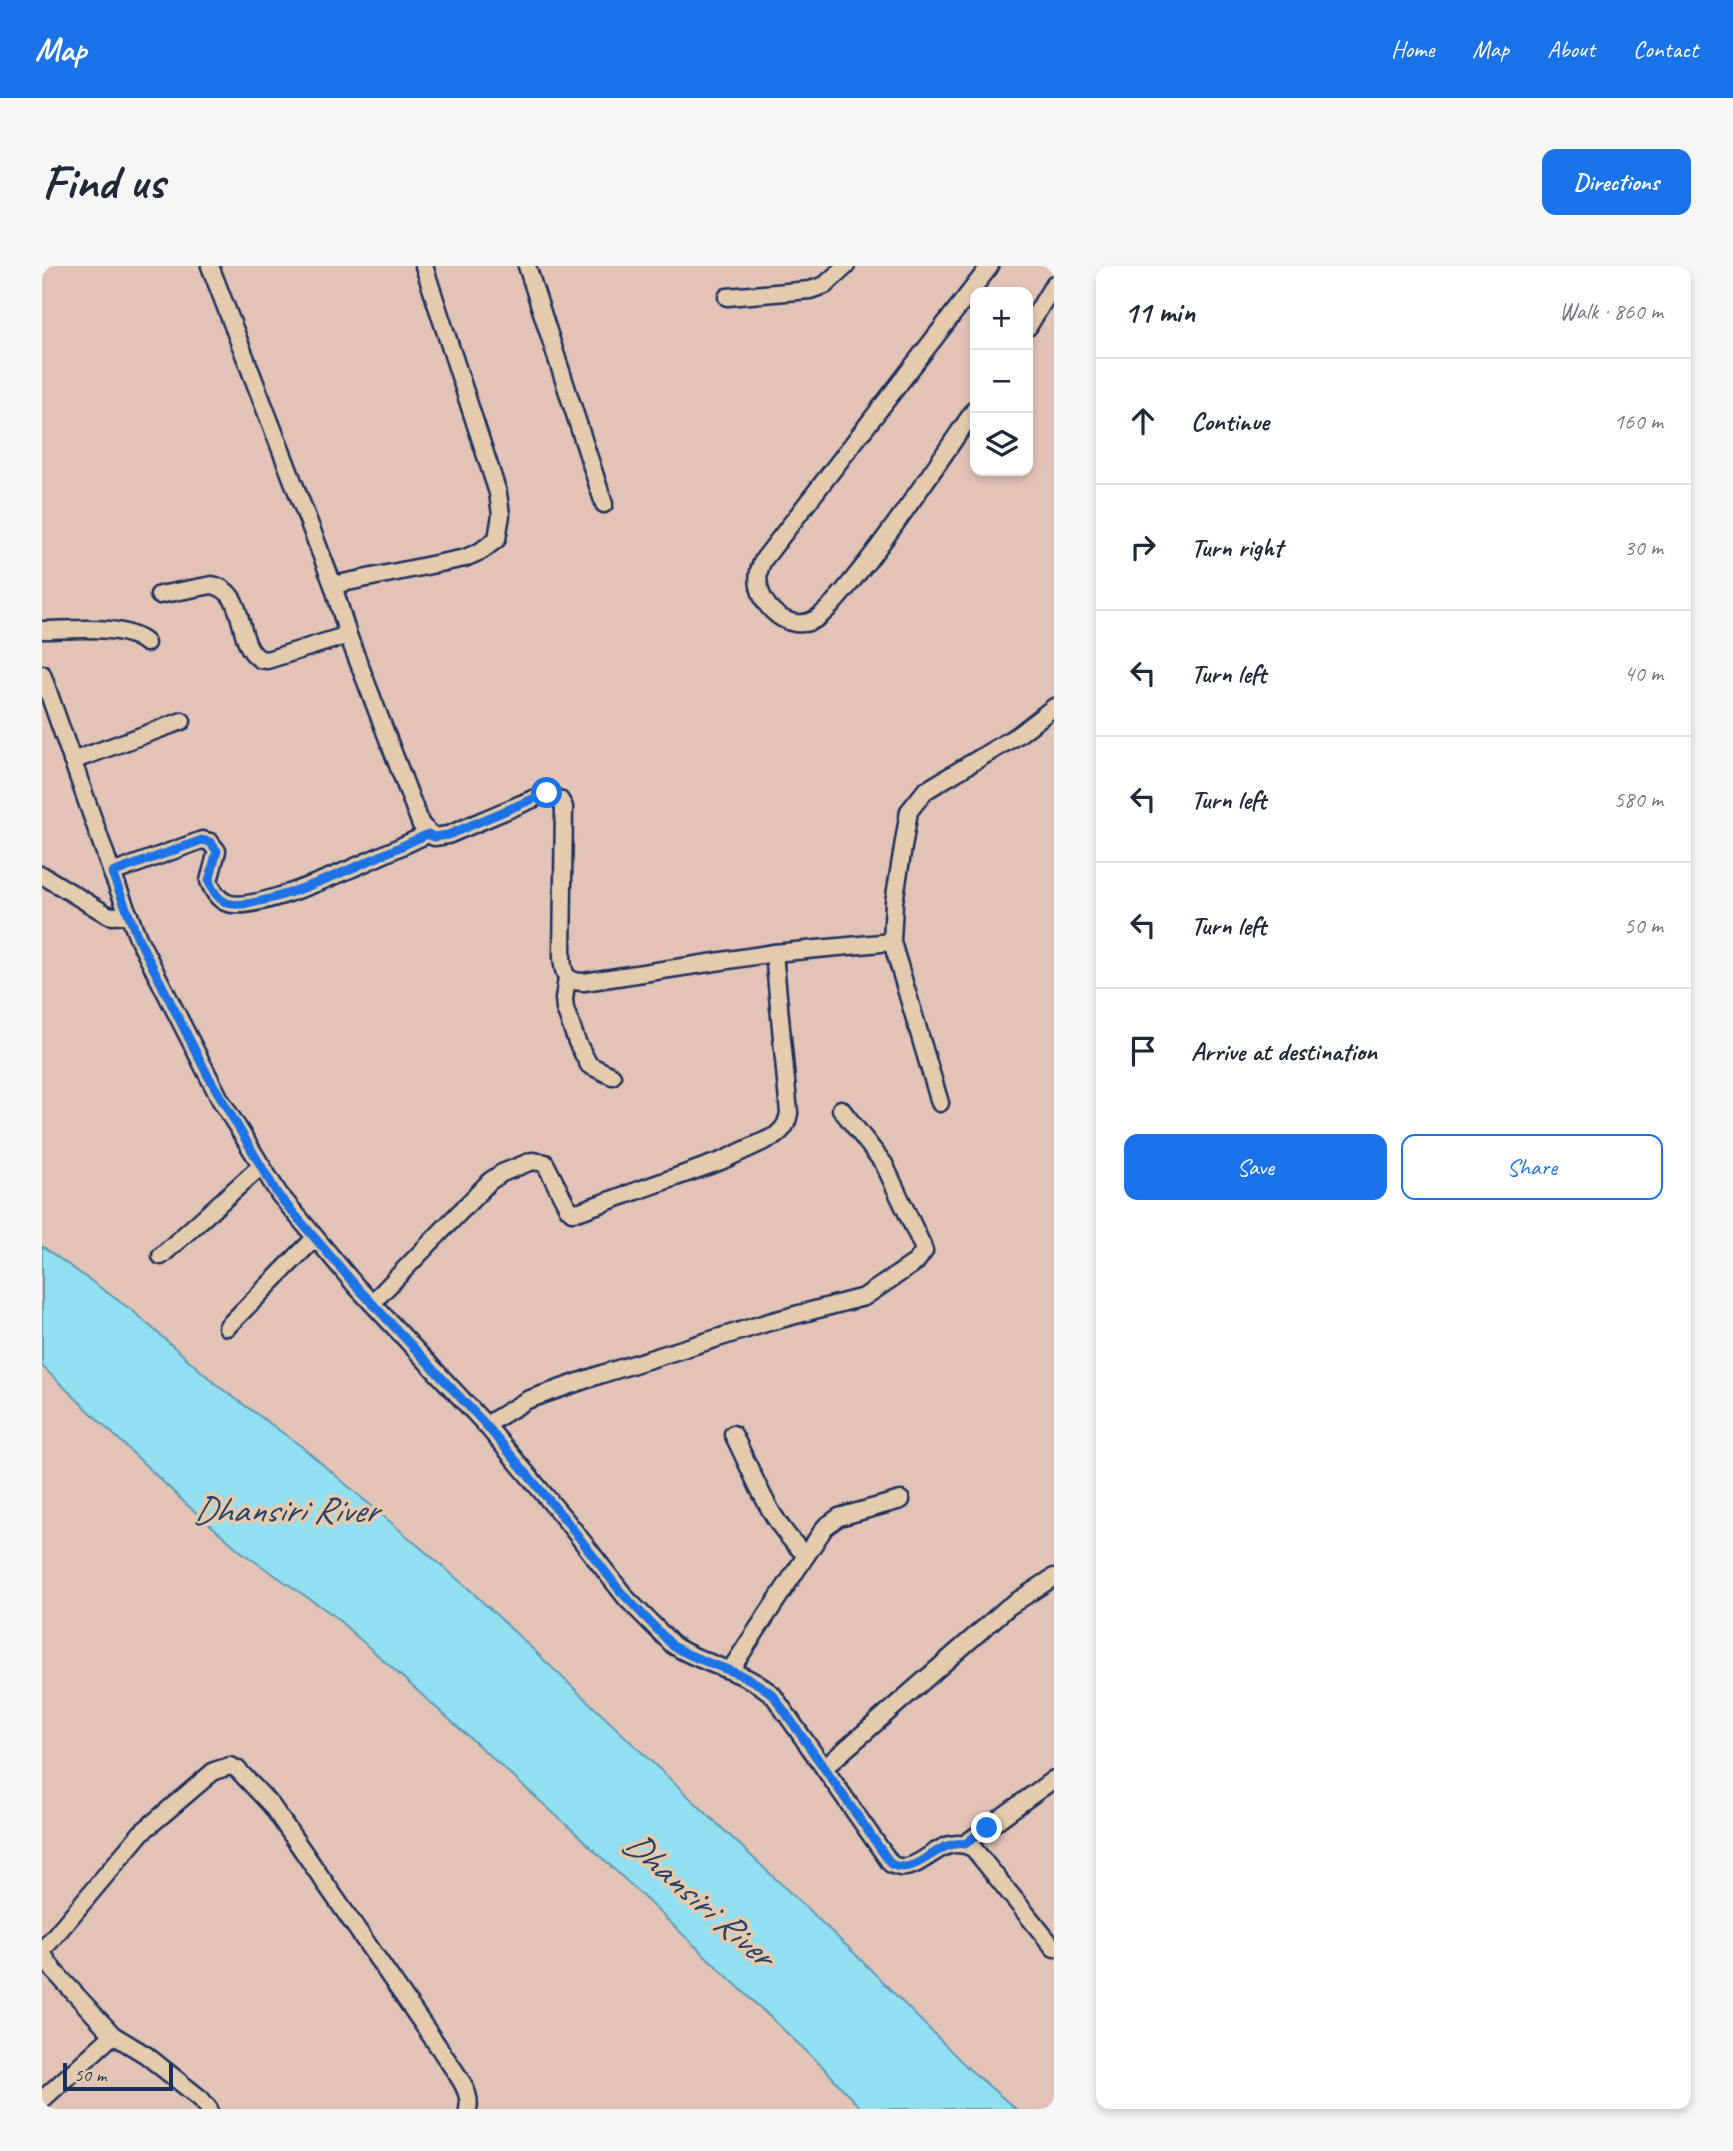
<!DOCTYPE html>
<meta charset="utf-8">
<style>
:root{--surface:#fff;--page:#f6f6f7;--text:#1f2937;--muted:#747a83;--line:#e0e1e3;--accent:#1a73e8}
body{margin:0;font-family:Caveat,sans-serif;background:var(--page);color:var(--text)}
.controls{position:absolute;right:21px;top:21px;display:grid;overflow:hidden;border-radius:14px;box-shadow:0 4px 10px #0003}
.controls button{width:63px;height:63px;display:grid;place-items:center;padding:0;border:0;border-bottom:2px solid var(--line);background:var(--surface);color:var(--text);font:35px sans-serif}
.scale{position:absolute;left:21px;bottom:18px;width:110px;box-sizing:border-box;padding-left:7px;border:4px solid #1b2f5e;border-top:0;font-size:19px;line-height:24px;white-space:nowrap;color:#1b2f5e;-webkit-text-stroke:5px #e5cbac;paint-order:stroke}
.stop{position:absolute;width:21px;height:21px;margin:-16px;border:5px solid #1a73e8;border-radius:50%;background:#fff}
.stop.end{background:#1a73e8;border-color:#fff;box-shadow:0 2px 7px #0008}
.list{margin:0;padding:0;list-style:none}
h2{display:flex;justify-content:space-between;align-items:center;height:91px;margin:0;padding:0 28px;font-size:30px}
h2 small{font-size:23px;font-weight:400;color:var(--muted)}
.list li{display:grid;grid-template-columns:46px 1fr auto;gap:21px;align-items:center;box-sizing:border-box;height:126px;padding:0 28px;border-top:2px solid var(--line)}
.list b{display:block;font-size:26px;white-space:nowrap}
.list em{font-size:23px;font-style:normal;color:var(--muted)}
.actions{display:flex;gap:14px;padding:21px 28px}
.actions a{flex:1;padding:16px 0;border:2px solid var(--accent);border-radius:14px;text-align:center;font-size:24px;color:var(--accent)}
.actions .main{background:var(--accent);color:#fff}
.icon{flex:none;width:38px;height:38px;fill:none;stroke:currentColor;stroke-width:2;stroke-linecap:round;stroke-linejoin:round}
.map{position:relative;flex:none;width:1012px;height:1843px;overflow:hidden;border-radius:14px}
header{display:flex;align-items:center;gap:42px;box-sizing:border-box;height:98px;padding:0 35px;background:var(--accent);color:#fff}
header strong{font-size:33px}
nav{display:flex;gap:38px;margin-inline-start:auto;font-size:24px}
.intro{display:flex;align-items:center;justify-content:space-between;box-sizing:border-box;height:168px;padding:0 42px}
h1{margin:0;font-size:49px}
.button{padding:18px 32px;border-radius:14px;background:var(--accent);color:#fff;font-size:24px;font-weight:700}
main{display:flex;gap:42px;padding:0 42px}
aside{flex:1;background:var(--surface);border-radius:14px;box-shadow:0 4px 10px #0003}
.map>svg:first-child{display:block}
.water{fill:#91dff0;stroke:#6299b6;stroke-width:2}
.lines{fill:none;stroke-linecap:round;stroke-linejoin:round}
.street-casing{stroke:#1b2f5e;stroke-width:21}
.street{stroke:#e5cbac;stroke-width:16}
.route{stroke:#1a73e8;stroke-width:9}
.labels{text-anchor:middle;dominant-baseline:central;stroke-width:7;stroke-linejoin:round;paint-order:stroke}
.water-label{font-size:37px;font-style:italic;fill:#27416d;stroke:#e5cbac}
</style>
<header>
<strong>Map</strong>
<nav><a>Home</a><a>Map</a><a>About</a><a>Contact</a></nav>
</header>
<div class="intro"><h1>Find us</h1><a class="button">Directions</a></div>
<main>
<div class="map">
<svg width="1012" height="1843" viewBox="0 0 1012 1843">
<rect width="100%" height="100%" fill="#e3c3b6"/>
<filter id="ink" filterUnits="userSpaceOnUse"><feTurbulence type="fractalNoise" baseFrequency=".0143" numOctaves="2"/><feDisplacementMap in="SourceGraphic" scale="14" xChannelSelector="R" yChannelSelector="G"/><feConvolveMatrix kernelMatrix="1 2 1 2 8 2 1 2 1" color-interpolation-filters="sRGB"/></filter>
<g filter="url(#ink)">
<path class="water" d="M0 980 91 1045 176 1120 259 1180 427 1323 811 1686 927 1803 974 1843H819L783 1803 537 1570 291 1349 202 1288 143 1237 0 1100Z"/>
<g class="lines">
<g class="street-casing">
<g id="street">
<path d="M168 0 291 319 306 369 379 559 392 571 406 569 505 527 518 534 522 541 520 691C521 708 524 716 542 716L732 687 850 676"/>
<path d="M485 0 562 238"/>
<path d="M685 31 768 24 783 19 804 0"/>
<path d="M986 61 1012 18"/>
<path d="M933 143C898 194 863 247 825 296 810 314 797 334 779 349 747 377 700 328 722 293L948 0"/>
<path d="M291 319 423 292 439 285 455 273 459 249 456 227 382 0"/>
<path d="M117 329 170 319C207 326 192 378 218 393L225 394 306 369"/>
<path d="M0 364C30 364 81 357 104 377"/>
<path d="M0 408 70 607 96 672 178 833 237 928 314 1020 444 1159 526 1257 585 1333 631 1379C662 1400 701 1403 731 1429L849 1598C879 1614 895 1564 931 1582L1012 1682"/>
<path d="M30 495 140 455"/>
<path d="M70 607 160 574 168 576 175 585 167 615C170 623 175 632 183 636 213 652 352 583 386 568"/>
<path d="M0 609 64 648 70 650 87 649"/>
<path d="M525 712 522 733 523 743 535 776 547 799 570 810"/>
<path d="M898 837 850 676 852 636 867 545 883 525 976 469 1012 441"/>
<path d="M119 990 219 900"/>
<path d="M330 1037 448 915 460 907 490 895 503 897 526 942 530 946 538 945 679 895 733 870C742 863 745 858 747 847L732 687"/>
<path d="M185 1061 273 972"/>
<path d="M444 1159 485 1134 560 1108 727 1056 822 1031 874 996 882 985 880 979 842 898 799 843"/>
<path d="M691 1168C712 1209 728 1258 764 1289"/>
<path d="M689 1403 783 1261 797 1251 859 1234"/>
<path d="M782 1502 966 1341 1012 1311"/>
<path d="M923 1578 1012 1513"/>
<path d="M0 1685 99 1567 172 1505 188 1500 195 1503 229 1539 398 1783C408 1800 431 1824 426 1843"/>
<path d="M0 1687 12 1705 71 1769 104 1789 159 1833 167 1843"/>
<path d="M0 1834 71 1769"/>
</g>
</g>
<use href="#street" class="street"/>
</g>
</g>
<g class="lines" filter="url(#ink)">
<path class="route" d="M505 527 406 569 392 571 386 568C352 583 213 652 183 636 175 632 170 623 167 615L175 585 168 576 160 574 70 607 96 672 165 808 236 929 314 1020 444 1159 526 1257 578 1325 631 1380C662 1400 701 1403 731 1429L849 1598C876 1612 896 1572 923 1578L945 1562"/>
</g>
<g class="labels">
<g class="water-label">
<text x="243" y="1243">Dhansiri River</text>
<text transform="translate(657 1632) rotate(41)">Dhansiri River</text>
</g>
</g>
</svg>
<div class="controls">
<button>+</button>
<button>−</button>
<button><svg class="icon" aria-label="layers" viewBox="0 0 24 24"><path d="M12 4l9 5-9 5-9-5zM3 14l9 5 9-5"/></svg></button>
</div>
<div class="scale">50 m</div>
<div class="stop" style="left:505px;top:527px"></div>
<div class="stop end" style="left:945px;top:1562px"></div>
</div>
<aside>
<h2>11 min<small>Walk · 860 m</small></h2>
<ul class="list">
<li><svg class="icon" aria-label="ahead" viewBox="0 0 24 24"><path d="M12 20V5M6 11l6-6 6 6"/></svg><div><b>Continue</b></div><em>160 m</em></li>
<li><svg class="icon" aria-label="right" viewBox="0 0 24 24"><path d="M7 20v-9h11M14 6l5 5-5 5"/></svg><div><b>Turn right</b></div><em>30 m</em></li>
<li><svg class="icon" aria-label="left" viewBox="0 0 24 24"><path d="M17 20v-9H6M10 6l-5 5 5 5"/></svg><div><b>Turn left</b></div><em>40 m</em></li>
<li><svg class="icon" aria-label="left" viewBox="0 0 24 24"><path d="M17 20v-9H6M10 6l-5 5 5 5"/></svg><div><b>Turn left</b></div><em>580 m</em></li>
<li><svg class="icon" aria-label="left" viewBox="0 0 24 24"><path d="M17 20v-9H6M10 6l-5 5 5 5"/></svg><div><b>Turn left</b></div><em>50 m</em></li>
<li><svg class="icon" aria-label="arrive" viewBox="0 0 24 24"><path d="M6 21V4h12l-3 4 3 4H6"/></svg><div><b>Arrive at destination</b></div></li>
</ul>
<div class="actions"><a class="main">Save</a><a>Share</a></div>
</aside>
</main>
